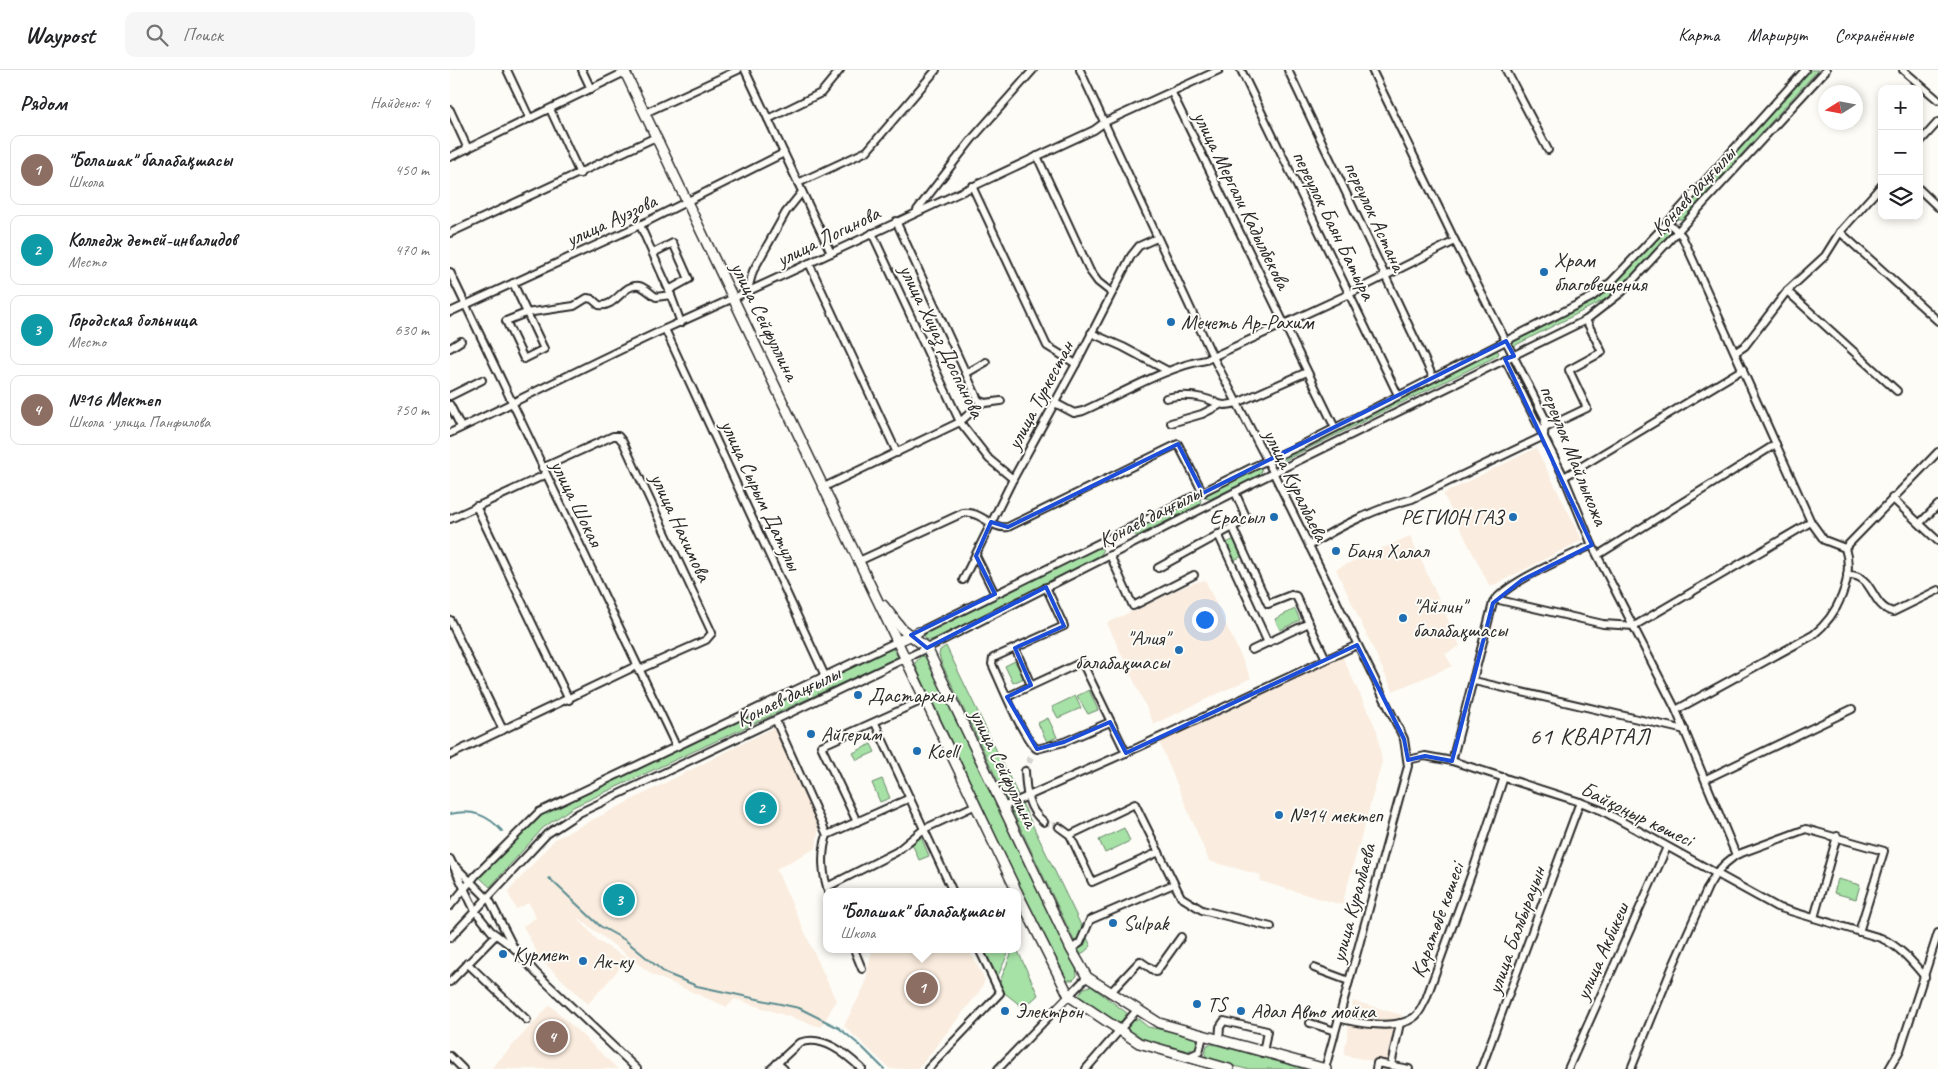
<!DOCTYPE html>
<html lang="ru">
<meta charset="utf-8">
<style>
:root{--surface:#fff;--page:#f6f6f6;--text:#202124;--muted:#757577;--line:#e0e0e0;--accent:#111827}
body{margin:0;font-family:Caveat,sans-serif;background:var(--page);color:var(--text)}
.controls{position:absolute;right:15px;top:15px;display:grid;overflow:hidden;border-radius:10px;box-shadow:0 2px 8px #0003}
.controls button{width:45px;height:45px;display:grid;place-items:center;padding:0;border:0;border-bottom:1px solid var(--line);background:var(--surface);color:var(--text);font:25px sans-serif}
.compass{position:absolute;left:1368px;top:15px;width:45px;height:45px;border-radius:50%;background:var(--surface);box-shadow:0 2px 8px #0003;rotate:259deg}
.you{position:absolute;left:754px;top:549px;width:18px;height:18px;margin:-12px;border:4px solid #fff;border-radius:50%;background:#1a73e8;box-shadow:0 0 0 8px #1a73e833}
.badge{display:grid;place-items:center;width:32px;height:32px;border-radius:50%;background:var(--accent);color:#fff;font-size:16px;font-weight:700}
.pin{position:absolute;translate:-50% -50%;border:2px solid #fff;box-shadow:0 1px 5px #0006}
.popup{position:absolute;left:373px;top:818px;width:198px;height:65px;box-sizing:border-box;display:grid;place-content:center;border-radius:10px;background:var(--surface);filter:drop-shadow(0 1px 4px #0005);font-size:16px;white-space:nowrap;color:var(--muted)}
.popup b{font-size:19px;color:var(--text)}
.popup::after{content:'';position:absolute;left:50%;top:100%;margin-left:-10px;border:10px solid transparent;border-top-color:var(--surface)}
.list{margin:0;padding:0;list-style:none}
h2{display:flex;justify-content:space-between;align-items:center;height:65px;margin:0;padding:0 20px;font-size:21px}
h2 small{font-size:16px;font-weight:400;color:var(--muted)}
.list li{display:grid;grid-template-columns:32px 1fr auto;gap:15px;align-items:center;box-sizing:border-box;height:70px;margin:0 10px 10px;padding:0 10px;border:1px solid var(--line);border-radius:10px}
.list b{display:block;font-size:19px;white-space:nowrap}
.list p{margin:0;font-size:16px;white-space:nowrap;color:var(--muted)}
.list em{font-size:16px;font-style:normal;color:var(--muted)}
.icon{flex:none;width:28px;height:28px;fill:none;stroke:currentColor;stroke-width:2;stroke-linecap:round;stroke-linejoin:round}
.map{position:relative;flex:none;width:1488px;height:999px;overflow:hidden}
header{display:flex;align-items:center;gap:30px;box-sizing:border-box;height:70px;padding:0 25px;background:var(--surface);border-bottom:1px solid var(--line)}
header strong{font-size:24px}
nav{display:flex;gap:28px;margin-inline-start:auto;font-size:18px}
.search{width:350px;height:45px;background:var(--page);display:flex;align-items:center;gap:12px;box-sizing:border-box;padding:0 18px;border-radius:10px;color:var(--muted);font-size:19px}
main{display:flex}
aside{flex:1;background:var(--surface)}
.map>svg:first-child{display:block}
.built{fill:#faecde}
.green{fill:#a6e1a6;stroke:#688668}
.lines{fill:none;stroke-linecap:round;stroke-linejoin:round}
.stream{stroke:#598a8f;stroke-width:2}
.minor-tunnel{stroke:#d3d2ce;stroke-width:6;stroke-dasharray:6 3;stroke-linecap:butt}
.minor-casing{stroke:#2b2b2b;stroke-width:10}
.secondary-casing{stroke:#2b2b2b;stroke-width:12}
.minor{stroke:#fdfcf7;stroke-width:6}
.secondary{stroke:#fdfcf7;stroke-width:9}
.marked{fill:none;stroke:#1d4ed8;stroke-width:4;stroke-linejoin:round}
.poi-dot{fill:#1f6fb2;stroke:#fdfcf7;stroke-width:2}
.labels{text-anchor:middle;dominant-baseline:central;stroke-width:4;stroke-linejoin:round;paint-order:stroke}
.street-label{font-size:21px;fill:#2b2b2b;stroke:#fdfcf7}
.poi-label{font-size:21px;fill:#2b2b2b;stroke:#fdfcf7;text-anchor:start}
.quarter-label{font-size:24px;letter-spacing:1px;fill:#2b2b2b;stroke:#fdfcf7}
</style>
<header>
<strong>Waypost</strong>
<div class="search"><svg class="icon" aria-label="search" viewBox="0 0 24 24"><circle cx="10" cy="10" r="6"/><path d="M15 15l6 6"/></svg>Поиск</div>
<nav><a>Карта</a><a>Маршрут</a><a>Сохранённые</a></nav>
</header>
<main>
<aside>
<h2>Рядом<small>Найдено: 4</small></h2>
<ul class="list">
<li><span class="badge" style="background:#8d6e63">1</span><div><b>&quot;Болашак&quot; балабақшасы</b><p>Школа</p></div><em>450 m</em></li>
<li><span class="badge" style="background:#0f9aa8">2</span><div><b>Колледж детей-инвалидов</b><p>Место</p></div><em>470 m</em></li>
<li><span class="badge" style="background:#0f9aa8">3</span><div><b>Городская больница</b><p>Место</p></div><em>630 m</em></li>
<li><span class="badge" style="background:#8d6e63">4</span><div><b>№16 Мектеп</b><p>Школа · улица Панфилова</p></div><em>750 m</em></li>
</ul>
</aside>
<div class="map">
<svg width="1488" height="999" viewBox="0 0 1488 999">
<rect width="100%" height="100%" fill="#fdfcf7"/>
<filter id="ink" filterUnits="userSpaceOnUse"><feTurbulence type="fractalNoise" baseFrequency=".02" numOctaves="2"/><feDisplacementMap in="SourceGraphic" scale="10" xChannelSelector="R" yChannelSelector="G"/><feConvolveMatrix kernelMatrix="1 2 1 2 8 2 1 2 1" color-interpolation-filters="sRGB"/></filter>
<g filter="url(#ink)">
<g class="built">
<path d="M1086 378 1132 470 1040 517 993 424Z"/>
<path d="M960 466 1010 576 995 584 1002 596 943 621 886 499Z"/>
<path d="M755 510 801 608 704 654 657 553 738 515Z"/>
<path d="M892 586 927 661 932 692 892 835 810 811 811 805 759 791 709 671Z"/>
<path d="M325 657 369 755 366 778 326 799 386 931 371 957 285 929 277 937 203 905 127 847 148 871 178 889 138 934 85 884 87 882 73 856 86 848 79 833 66 839 58 822 105 769Z"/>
<path d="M422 879H519L535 910 529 922 468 999H440L394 956 415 915Z"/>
<path d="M903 931 952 945 941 995 894 985Z"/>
<path d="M100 935 168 999H41Z"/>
</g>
<g class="green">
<path d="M1356 0H1368L1233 149H1227L1226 145Z"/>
<path d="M1215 158 1220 160 1219 164 1181 206 1156 229 1062 277 1061 271 1141 229Z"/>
<path d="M1046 279 1049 283 1047 286 831 392 828 386Z"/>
<path d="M809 397 812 400 810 405 760 429 755 428V424Z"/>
<path d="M747 427 751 430 750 434 687 466 683 464 684 458Z"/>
<path d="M787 468 795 485 782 491 774 474Z"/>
<path d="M650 476 653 481 649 488 482 570 475 569 474 563Z"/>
<path d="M845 539 850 550 830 560 825 549Z"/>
<path d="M496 576 641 876 631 885 492 594 489 585 490 580Z"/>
<path d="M442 577 448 587 123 737 93 758 40 817 29 807 87 744Z"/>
<path d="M471 586 476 587 479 590 626 897 627 906 623 910H616L610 901 467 599 465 593Z"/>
<path d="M565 591 574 608 563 613 555 596Z"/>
<path d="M639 620 648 640 638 644 627 626Z"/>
<path d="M625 626 631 638 608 648 602 637Z"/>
<path d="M598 648 607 667 597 672 588 653Z"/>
<path d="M421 674 425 682 407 690 403 683Z"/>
<path d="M432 709 440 728 430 732 422 713Z"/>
<path d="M674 758 680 771 655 783 649 770Z"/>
<path d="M471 767 479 786 469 790 461 771Z"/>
<path d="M1388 809 1410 815 1406 829 1384 823Z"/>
<path d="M533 879H560L547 908Z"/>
<path d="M563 879H567L588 925 574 938 552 921 549 914Z"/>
<path d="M641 916 677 943 669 955 627 928 634 918Z"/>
<path d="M688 949 698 957 745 966 748 970 747 976 738 981 698 971 676 959 682 951Z"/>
<path d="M762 974 859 999H796L757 989 755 985 757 975Z"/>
</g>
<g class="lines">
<g class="stream">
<path d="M0 744C22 739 38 745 52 761"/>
<path d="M99 808 150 856 175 870 215 903 247 916 349 938 389 958 413 978 434 999"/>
</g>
<g class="minor-tunnel">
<path d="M575 701 582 685"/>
<path d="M594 752 609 757"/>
</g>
<g class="minor-casing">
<g id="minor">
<path d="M57 0 80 49"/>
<path d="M132 0 141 19"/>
<path d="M295 0 381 183"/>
<path d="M630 0 763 287 820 396 954 669 958 696 875 999"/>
<path d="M791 0 948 325"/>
<path d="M838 0 983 307"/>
<path d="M922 0 1005 171 1095 348 1094 366"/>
<path d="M1056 0 1098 80"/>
<path d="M1453 0 1488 30"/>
<path d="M722 23 885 358"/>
<path d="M100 39 130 104"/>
<path d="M0 40 18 79"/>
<path d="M195 43 288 0"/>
<path d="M318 49 371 23 390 0"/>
<path d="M1469 73 1488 52"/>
<path d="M587 86 640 201 648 212 662 223"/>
<path d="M0 87 175 2"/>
<path d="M348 113 417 81 486 0"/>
<path d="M522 116 597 276 626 294"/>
<path d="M1469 119 1488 137"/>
<path d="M467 140 522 69 583 0"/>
<path d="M1218 152 1232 166 1243 190 1361 452 1374 470 1395 478"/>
<path d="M190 155 219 220 231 253"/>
<path d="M1390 162 1488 251"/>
<path d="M0 163 206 67"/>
<path d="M422 163 510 352 539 389 563 409"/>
<path d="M203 183 223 173 239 209 219 220"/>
<path d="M359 193 447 383"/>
<path d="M0 202 226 676"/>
<path d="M63 213 94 279 74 289 56 251 76 243 124 236 137 228 142 229 149 235C166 238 173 213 189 216 195 217 201 224 206 227L221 225"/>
<path d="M1337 221 1447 321"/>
<path d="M297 223 303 201 336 142 352 122"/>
<path d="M0 242 190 155 334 83"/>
<path d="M215 259 375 606"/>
<path d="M641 263 673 277 718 301"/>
<path d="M0 278 11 271"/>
<path d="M1286 282 1295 276 1337 221 1375 186 1390 162 1432 115"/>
<path d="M1055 289 1114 407 1142 475 1226 640 1286 785"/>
<path d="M517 303 536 292"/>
<path d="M0 326 32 310"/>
<path d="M716 328C728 325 740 325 753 328 771 332 765 338 787 333L857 302"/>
<path d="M530 331 535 333 551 331"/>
<path d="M605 333 624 343 633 341C669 325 718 296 756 290L899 224 1005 171"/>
<path d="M0 335 11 357"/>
<path d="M721 353 752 344 768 336"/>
<path d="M1095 358 1137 338 1119 300 1152 282 1136 250"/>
<path d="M0 363C72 329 143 292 215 259 359 195 501 126 644 60L655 52 769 0"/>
<path d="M92 398 163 366H168L173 372 262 563 256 570 188 600"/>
<path d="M1114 407 1293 299"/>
<path d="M374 417 510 352 530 334 446 151"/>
<path d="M1442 428 1488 471"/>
<path d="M26 436 119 630"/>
<path d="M0 449 95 405"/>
<path d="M1470 453 1488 435"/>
<path d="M782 456 818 534 841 525 846 526 876 589"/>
<path d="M768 464 818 573"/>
<path d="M859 476C889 456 927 438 962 429L1094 366"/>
<path d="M1395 478 1488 382"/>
<path d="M660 485 683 536 744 505"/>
<path d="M1148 485 1326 374"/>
<path d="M526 486 545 524"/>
<path d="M409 491 513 443C530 440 542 460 558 457L728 374 753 423"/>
<path d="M708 498 797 449 785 422"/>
<path d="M1397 505C1425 504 1419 535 1443 542L1488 520"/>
<path d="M513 510 563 409 626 294 681 186 689 176 707 168"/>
<path d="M596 517 614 556 543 588 542 594C550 611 574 671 587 679L614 672 660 652"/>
<path d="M1045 529 1153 554 1184 556 1361 452"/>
<path d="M0 550 53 660"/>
<path d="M469 562 805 396 854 374 1142 227 1161 212 1218 152 1355 0"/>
<path d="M565 578 581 615"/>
<path d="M802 580 859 553"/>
<path d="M1024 611 1235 660"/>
<path d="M557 627 632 592 676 683"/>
<path d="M1226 640 1363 565C1387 546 1405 509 1395 478"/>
<path d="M326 651 377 765C371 783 372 805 379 822"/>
<path d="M425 653 503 822"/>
<path d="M0 685 186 596"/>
<path d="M958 690 975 686 1002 691 1130 732 1153 741 1327 837 1431 868C1450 877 1461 890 1475 907"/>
<path d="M1002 691 1043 533C1056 512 1118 487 1142 475"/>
<path d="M575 701C576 721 577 739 594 752"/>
<path d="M1256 709 1402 639"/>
<path d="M553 737 689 677 907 575"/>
<path d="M407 752 371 676 475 629"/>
<path d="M609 757 620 765 642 812 709 782"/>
<path d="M377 765 460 728"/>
<path d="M620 765 685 734 731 827 752 840 821 857"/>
<path d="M0 789 25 841 41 861 64 878 86 903 187 999"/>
<path d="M5 796 40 831 64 878"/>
<path d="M377 817 446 782 474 759 526 735"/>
<path d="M0 836 25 806 89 742 446 572"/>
<path d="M1364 848 1387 766"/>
<path d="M0 868 97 764 129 743 477 578 811 409 1136 250 1172 222 1376 0"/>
<path d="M404 879 412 899"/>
<path d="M621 879 630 873 640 850 724 814"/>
<path d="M17 893 77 950"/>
<path d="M864 898 899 911"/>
<path d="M0 912 46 865"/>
<path d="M660 923 690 891 706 902 731 867"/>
<path d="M888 948C906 953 947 960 963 948 970 944 972 936 976 929L1025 794 1054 707"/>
<path d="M860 953 885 961"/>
<path d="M769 970 770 957 774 951 817 961 813 983"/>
<path d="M0 986 13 999"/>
<path d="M738 987 749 982 753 966"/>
<path d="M327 993 334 999"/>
<path d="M941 995 950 953"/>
<path d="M321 999 349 973C373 964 396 984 412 999"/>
<path d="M478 999 550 923 529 879"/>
<path d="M548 999 637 907"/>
<path d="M636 999 687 940"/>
<path d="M926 999 927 993 959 999"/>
<path d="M1031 999 1130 732"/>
<path d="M1118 999 1217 777"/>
<path d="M1181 999 1222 898 1258 817 1267 802 1276 793 1286 785 1356 759 1434 781 1409 862"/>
<path d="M1439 999 1450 980 1488 863"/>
</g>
</g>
<g class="secondary-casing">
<g id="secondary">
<path d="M174 0 567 822"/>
<path d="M433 535 452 559 477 578 621 879 637 907 709 953 876 999"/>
<path d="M446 572 469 562"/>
<path d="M567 822 619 926 689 973 779 999"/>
</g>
</g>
<use href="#minor" class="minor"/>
<use href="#secondary" class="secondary"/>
</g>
</g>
<path class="marked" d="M1056 271 1064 286 1055 289 1142 475 1072 510 1043 533 1002 691 975 686 958 690 954 669 907 575 676 683 660 652 614 672 587 679 557 627 581 615 565 578 614 556 596 517 477 578 461 565 545 524 526 486 541 452 558 457 728 374 753 423Z"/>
<g class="poi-dot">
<circle cx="1094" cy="202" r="5"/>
<circle cx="721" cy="252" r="5"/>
<circle cx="824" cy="447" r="5"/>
<circle cx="1063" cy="447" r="5"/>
<circle cx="886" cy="481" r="5"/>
<circle cx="953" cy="548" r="5"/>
<circle cx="729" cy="580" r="5"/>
<circle cx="408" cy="625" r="5"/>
<circle cx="361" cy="664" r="5"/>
<circle cx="467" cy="681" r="5"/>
<circle cx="829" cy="745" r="5"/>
<circle cx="663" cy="853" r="5"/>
<circle cx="53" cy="884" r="5"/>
<circle cx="133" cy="891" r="5"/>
<circle cx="747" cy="934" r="5"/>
<circle cx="555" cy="941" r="5"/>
<circle cx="791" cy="941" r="5"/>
</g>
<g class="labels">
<g class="street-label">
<text transform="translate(1243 121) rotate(-47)">Қонаев даңғылы</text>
<text transform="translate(792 130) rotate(64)">улица Мергали Кадылбекова</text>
<text transform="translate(925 146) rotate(65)">переулок Астана</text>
<text transform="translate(161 150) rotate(-25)">улица Ауэзова</text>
<text transform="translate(884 155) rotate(64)">переулок Баян Батыра</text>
<text transform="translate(378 166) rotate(-26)">улица Логинова</text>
<text transform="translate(315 251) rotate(64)">улица Сейфуллина</text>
<text transform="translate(492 271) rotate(64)">улица Хиуаз Доспанова</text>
<text transform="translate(590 325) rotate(-62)">улица Туркестан</text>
<text transform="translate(1124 385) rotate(68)">переулок Майлыкожа</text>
<text transform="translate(846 415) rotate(64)">улица Куралбаева</text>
<text transform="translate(311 425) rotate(65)">улица Сырым Датулы</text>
<text transform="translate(127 433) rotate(64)">улица Шокая</text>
<text transform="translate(700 446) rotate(-27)">Қонаев даңғылы</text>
<text transform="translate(231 457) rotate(65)">улица Нахимова</text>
<text transform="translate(338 626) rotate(-26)">Қонаев даңғылы</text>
<text transform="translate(554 698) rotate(64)">улица Сейфуллина</text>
<text transform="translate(1187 744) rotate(26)">Байқоңыр көшесі</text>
<text transform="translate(903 833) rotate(-75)">улица Куралбаева</text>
<text transform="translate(987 850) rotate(-70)">Қаратөбе көшесі</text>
<text transform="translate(1066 860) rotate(-70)">улица Балбырауын</text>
<text transform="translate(1152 881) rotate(-66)">улица Акбикеш</text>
</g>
<g class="poi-label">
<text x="1104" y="190">Храм<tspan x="1104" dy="24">благовещения</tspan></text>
<text x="731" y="252">Мечеть Ар-Рахим</text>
<text x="814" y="447" text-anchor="end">Ерасыл</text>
<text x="1053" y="447" text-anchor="end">РЕГИОН ГАЗ</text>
<text x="896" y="481">Баня Халал</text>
<text x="963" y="536">"Айлин"<tspan x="963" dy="24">балабақшасы</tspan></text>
<text x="719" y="568" text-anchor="end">"Алия"<tspan x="719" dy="24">балабақшасы</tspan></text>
<text x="418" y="625">Дастархан</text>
<text x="371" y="664">Айгерим</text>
<text x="477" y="681">Kcell</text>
<text x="839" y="745">№14 мектеп</text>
<text x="673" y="853">Sulpak</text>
<text x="63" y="884">Курмет</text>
<text x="143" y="891">Ак-ку</text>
<text x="757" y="934">TS</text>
<text x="565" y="941">Электрон</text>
<text x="801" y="941">Адал Авто мойка</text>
</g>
<g class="quarter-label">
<text x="1140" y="666">61 КВАРТАЛ</text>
</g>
</g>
</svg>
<div class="controls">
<button>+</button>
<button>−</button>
<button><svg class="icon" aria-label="layers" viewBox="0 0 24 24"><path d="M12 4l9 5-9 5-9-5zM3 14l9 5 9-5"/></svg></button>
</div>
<svg class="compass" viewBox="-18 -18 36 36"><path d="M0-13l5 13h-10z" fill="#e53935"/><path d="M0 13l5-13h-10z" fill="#757577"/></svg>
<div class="you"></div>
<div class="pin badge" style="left:472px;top:918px;background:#8d6e63">1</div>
<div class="popup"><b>&quot;Болашак&quot; балабақшасы</b>Школа</div>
<div class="pin badge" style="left:311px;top:738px;background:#0f9aa8">2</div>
<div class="pin badge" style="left:169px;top:830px;background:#0f9aa8">3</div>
<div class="pin badge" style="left:102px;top:967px;background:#8d6e63">4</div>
</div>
</main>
